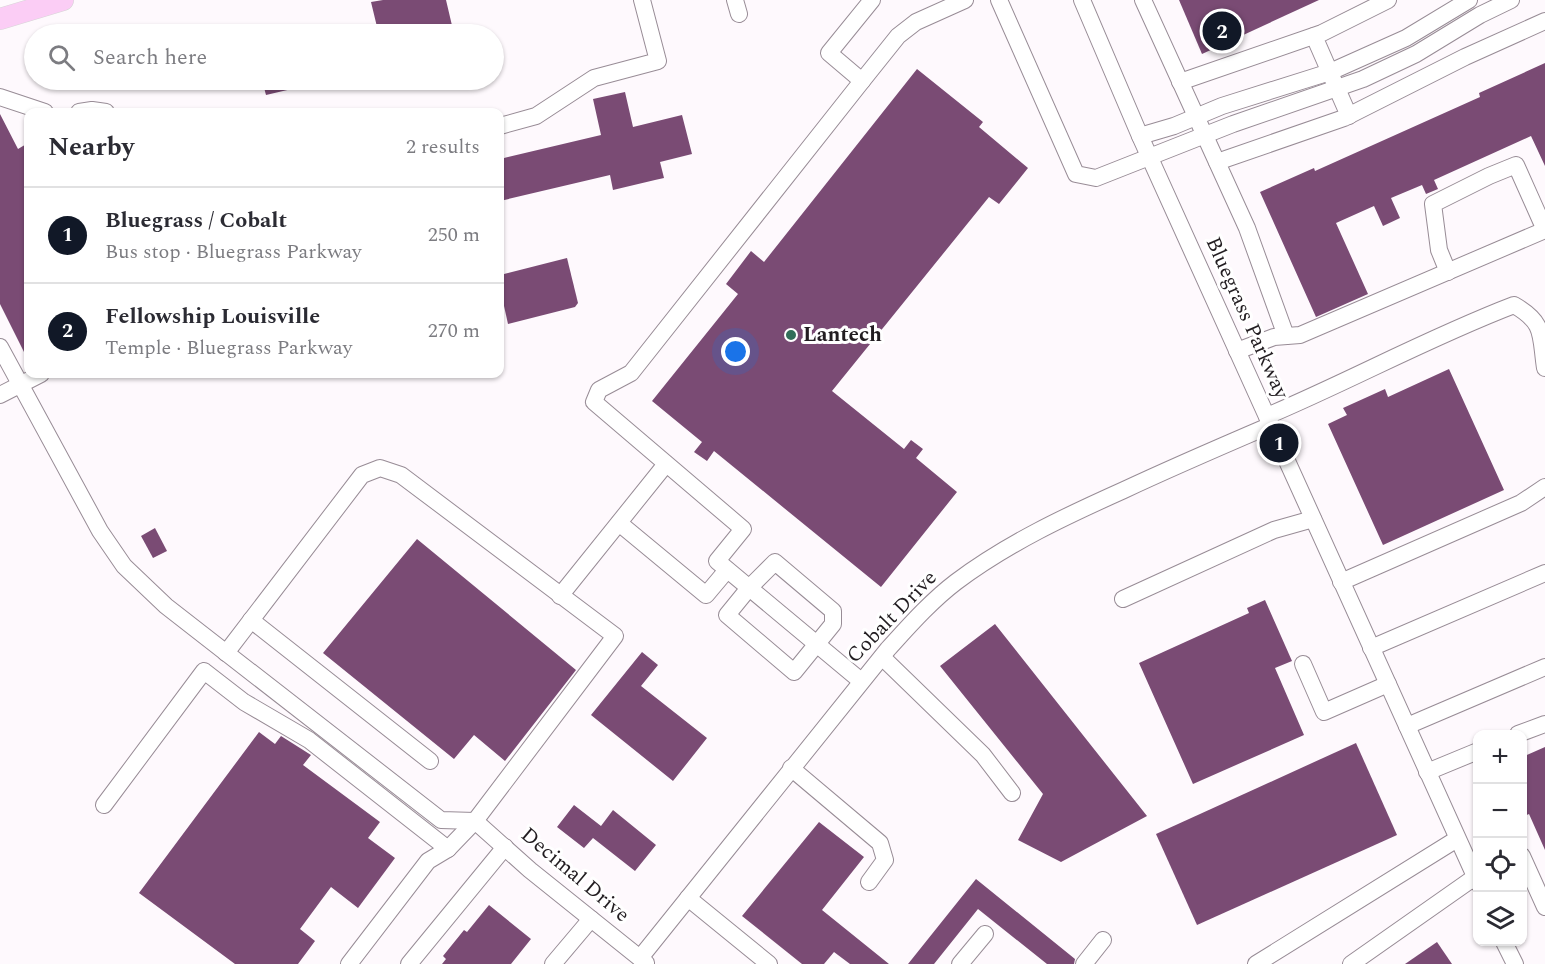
<!DOCTYPE html>
<meta charset="utf-8">
<style>
:root{--surface:#fff;--page:#f2f2f3;--text:#2b2b33;--muted:#7c7c81;--line:#e1e1e2;--accent:#111827}
body{margin:0;font-family:Spectral,serif;background:var(--page);color:var(--text)}
.controls{position:absolute;right:18px;bottom:18px;display:grid;overflow:hidden;border-radius:12px;box-shadow:0 2px 4px #0004}
.controls button{width:54px;height:54px;display:grid;place-items:center;padding:0;border:0;border-bottom:2px solid var(--line);background:var(--surface);color:var(--text);font:30px sans-serif}
.you{position:absolute;left:736px;top:352px;width:21px;height:21px;margin:-15px;border:4px solid #fff;border-radius:50%;background:#1a73e8;box-shadow:0 0 0 9px #1a73e833}
.badge{display:grid;place-items:center;width:39px;height:39px;border-radius:50%;background:var(--accent);color:#fff;font-size:20px;font-weight:700}
.pin{position:absolute;translate:-50% -50%;border:3px solid #fff;box-shadow:0 2px 6px #0006}
.list{margin:0;padding:0;list-style:none}
h2{display:flex;justify-content:space-between;align-items:center;height:78px;margin:0;padding:0 24px;font-size:26px}
h2 small{font-size:20px;font-weight:400;color:var(--muted)}
.list li{display:grid;grid-template-columns:39px 1fr auto;gap:18px;align-items:center;box-sizing:border-box;height:96px;padding:0 24px;border-top:2px solid var(--line)}
.list b{display:block;font-size:22px;white-space:nowrap}
.list p{margin:0;font-size:20px;white-space:nowrap;color:var(--muted)}
.list em{font-size:20px;font-style:normal;color:var(--muted)}
.icon{flex:none;width:33px;height:33px;fill:none;stroke:currentColor;stroke-width:2;stroke-linecap:round;stroke-linejoin:round}
.map{position:relative;flex:none;width:1545px;height:964px;overflow:hidden}
.search{position:absolute;background:var(--surface);box-shadow:0 2px 4px #0004;left:24px;top:24px;width:480px;height:66px;display:flex;align-items:center;gap:15px;box-sizing:border-box;padding:0 21px;border-radius:33px;color:var(--muted);font-size:22px}
.panel{position:absolute;background:var(--surface);box-shadow:0 2px 4px #0004;left:24px;top:108px;width:480px;height:270px;border-radius:12px}
.map>svg:first-child{display:block}
.building{fill:#7a4b74}
.lines{fill:none;stroke-linecap:round;stroke-linejoin:round}
.minor-casing{stroke:#988c96;stroke-width:18}
.major-casing{stroke:#d7d6d7;stroke-width:22}
.minor{stroke:#fff;stroke-width:16}
.major{stroke:#fbcdf5;stroke-width:21}
.poi-dot{fill:#326e59;stroke:#fff;stroke-width:2}
.labels{text-anchor:middle;dominant-baseline:central;stroke-width:6;stroke-linejoin:round;paint-order:stroke}
.street-label{font-size:21px;fill:#221d21;stroke:#fff}
.poi-label{font-size:21px;font-weight:bold;fill:#221d21;stroke:#fff;text-anchor:start}
</style>
<div class="map">
<svg width="1545" height="964" viewBox="0 0 1545 964">
<rect width="100%" height="100%" fill="#fef9fd"/>
<g class="building">
<path d="M383 0H446L454 34H406L404 25 378 31 371 2Z"/>
<path d="M1179 0H1319L1202 54Z"/>
<path d="M1545 63V166L1531 136 1434 180 1438 189 1426 194 1422 185 1391 198 1400 218 1383 226 1374 206 1336 223 1368 294 1316 317 1260 192 1314 168 1315 171 1480 97 1479 93Z"/>
<path d="M917 69 983 122 979 127 1028 168 999 204 989 197 832 391 904 449 911 440 923 449 916 458 957 492 881 587 714 451 707 461 694 452 702 442 652 401 738 294 726 284 751 251 764 262Z"/>
<path d="M262 80H312L313 84 266 95Z"/>
<path d="M625 92 633 127 682 115 692 154 660 162 664 178 655 180 613 190 610 175 500 201V159L601 135 593 99Z"/>
<path d="M0 114 18 149 28 143V360L0 304Z"/>
<path d="M567 258 578 303 575 307 508 324 500 288V275Z"/>
<path d="M1449 369 1504 490 1383 545 1328 424 1347 415 1343 408 1385 389 1388 397Z"/>
<path d="M155 528 167 551 153 558 141 536Z"/>
<path d="M417 539 576 670 505 761 474 735 454 759 323 653Z"/>
<path d="M1265 600 1292 661 1275 668 1304 735 1193 784 1139 663 1249 613 1247 608Z"/>
<path d="M995 624 1147 816 1061 862 1018 840 1043 794 940 666Z"/>
<path d="M642 652 658 665 641 686 707 738 673 781 591 715Z"/>
<path d="M259 732 275 744 281 736 311 755 303 765 380 822 368 838 395 858 358 908 331 887 300 929 315 941 298 964H235L139 893Z"/>
<path d="M1356 743 1397 835 1197 925 1156 834Z"/>
<path d="M1545 747V850L1529 814 1522 817V757Z"/>
<path d="M574 805 601 826 613 810 656 845 635 871 593 838 584 848 557 827Z"/>
<path d="M819 822 864 857 822 910 889 964H850L834 952 824 964H802L742 916Z"/>
<path d="M976 879 1075 959 1074 964H1047L978 909 934 964H908Z"/>
<path d="M489 905 531 939 511 964H442L446 959 443 956 464 930 467 932Z"/>
<path d="M1437 942 1452 964H1405Z"/>
</g>
<g class="lines">
<g class="minor-casing">
<g id="minor">
<path d="M735 0 739 14"/>
<path d="M999 0 1076 174 1096 178 1233 124 1363 79 1416 54 1480 15 1511 0"/>
<path d="M1082 0 1140 136 1478 883"/>
<path d="M1143 0 1247 228 1286 336"/>
<path d="M1314 36 1349 116"/>
<path d="M862 81 898 36 916 22 965 0"/>
<path d="M1180 82 1322 33 1388 0"/>
<path d="M0 97 45 112"/>
<path d="M79 112 92 110 106 112"/>
<path d="M500 126 536 116 594 78 658 61 642 0"/>
<path d="M1140 136 1174 126 1222 106 1330 72 1406 38 1469 0"/>
<path d="M1217 162 1344 118 1465 57 1545 21"/>
<path d="M1448 272 1439 250 1433 204 1489 176 1516 165 1545 230"/>
<path d="M0 347 100 531 124 566 166 606 441 820 475 821"/>
<path d="M1237 351 1274 337 1300 335 1545 230"/>
<path d="M0 395 41 374"/>
<path d="M1267 416C1350 381 1430 337 1514 305 1545 323 1540 334 1545 368"/>
<path d="M619 523 706 595 727 570"/>
<path d="M775 562 833 611V624L794 672 727 615 749 588Z"/>
<path d="M1341 582 1521 503 1545 487"/>
<path d="M560 596 666 464"/>
<path d="M1123 599 1274 530 1313 519"/>
<path d="M251 620 430 761"/>
<path d="M1371 648 1545 573"/>
<path d="M226 653 362 475 380 468 401 475 615 636 475 821 448 849 428 861 349 964"/>
<path d="M882 657 983 755 1012 793"/>
<path d="M1303 664 1324 712 1388 684"/>
<path d="M861 681 717 561 743 529 594 402 599 390 631 373 862 81 829 53 872 0"/>
<path d="M1407 726 1545 667"/>
<path d="M1518 734 1545 724"/>
<path d="M791 768 880 843 885 860 869 882"/>
<path d="M1427 772 1478 751"/>
<path d="M104 805 204 671 244 702 309 740 448 849"/>
<path d="M475 821 530 870 646 963"/>
<path d="M1522 856 1545 907"/>
<path d="M688 898 769 964"/>
<path d="M1504 942 1515 964"/>
<path d="M640 958 888 649C909 626 931 601 956 582 1008 543 1066 516 1124 490 1173 467 1222 446 1271 425"/>
<path d="M409 964 505 847"/>
<path d="M553 964 591 919"/>
<path d="M960 964 985 934"/>
<path d="M1084 964 1103 940"/>
<path d="M1256 964 1457 839"/>
<path d="M1351 964 1475 877"/>
</g>
</g>
<g class="major-casing">
<path id="major" d="M0 19 63 0"/>
</g>
<use href="#minor" class="minor"/>
<use href="#major" class="major"/>
</g>
<circle class="poi-dot" cx="791" cy="335" r="6"/>
<g class="labels">
<g class="street-label">
<text transform="translate(1247 318) rotate(66)">Bluegrass Parkway</text>
<text transform="translate(892 617) rotate(-46)">Cobalt Drive</text>
<text transform="translate(575 875) rotate(40)">Decimal Drive</text>
</g>
<g class="poi-label">
<text x="803" y="335">Lantech</text>
</g>
</g>
</svg>
<div class="controls">
<button>+</button>
<button>−</button>
<button><svg class="icon" aria-label="locate" viewBox="0 0 24 24"><circle cx="12" cy="12" r="6"/><path d="M12 2v4M12 18v4M2 12h4M18 12h4"/></svg></button>
<button><svg class="icon" aria-label="layers" viewBox="0 0 24 24"><path d="M12 4l9 5-9 5-9-5zM3 14l9 5 9-5"/></svg></button>
</div>
<div class="you"></div>
<div class="pin badge" style="left:1279px;top:443px">1</div>
<div class="pin badge" style="left:1222px;top:31px">2</div>
<div class="search"><svg class="icon" aria-label="search" viewBox="0 0 24 24"><circle cx="10" cy="10" r="6"/><path d="M15 15l6 6"/></svg>Search here</div>
<section class="panel">
<h2>Nearby<small>2 results</small></h2>
<ul class="list">
<li><span class="badge">1</span><div><b>Bluegrass / Cobalt</b><p>Bus stop · Bluegrass Parkway</p></div><em>250 m</em></li>
<li><span class="badge">2</span><div><b>Fellowship Louisville</b><p>Temple · Bluegrass Parkway</p></div><em>270 m</em></li>
</ul>
</section>
</div>
